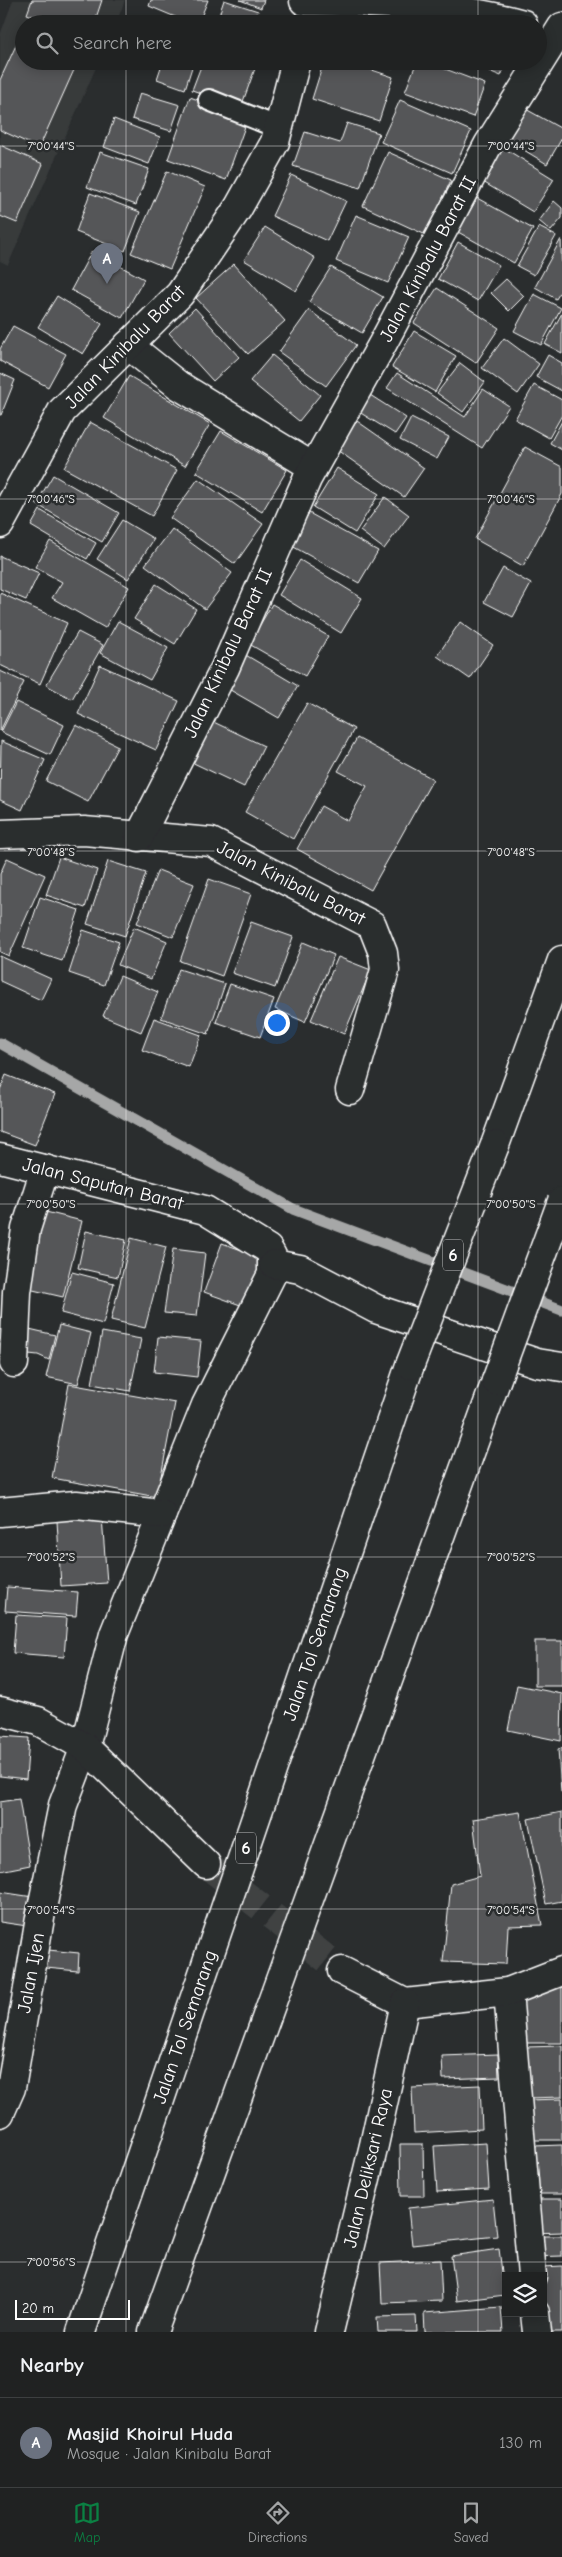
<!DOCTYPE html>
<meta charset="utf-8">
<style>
:root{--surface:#202222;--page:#282a2a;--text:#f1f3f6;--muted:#a2a4a5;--line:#3d3f40;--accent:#0b8043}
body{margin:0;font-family:"Comic Neue",sans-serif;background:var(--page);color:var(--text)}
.controls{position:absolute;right:15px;bottom:15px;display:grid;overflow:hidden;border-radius:0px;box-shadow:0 2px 12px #0003}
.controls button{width:45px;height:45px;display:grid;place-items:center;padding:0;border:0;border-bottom:1px solid var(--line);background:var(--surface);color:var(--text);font:25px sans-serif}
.scale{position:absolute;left:15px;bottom:12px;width:115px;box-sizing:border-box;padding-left:5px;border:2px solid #fff;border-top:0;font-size:14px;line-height:18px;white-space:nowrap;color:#fff;-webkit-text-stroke:4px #2a2d2e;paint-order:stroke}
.you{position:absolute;left:276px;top:1022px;width:18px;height:18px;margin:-12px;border:4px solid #fff;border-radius:50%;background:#1a73e8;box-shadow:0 0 0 8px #1a73e833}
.badge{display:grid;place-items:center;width:32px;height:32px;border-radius:50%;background:var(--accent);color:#fff;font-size:16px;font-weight:700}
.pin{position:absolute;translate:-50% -41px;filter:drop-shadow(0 1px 2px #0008)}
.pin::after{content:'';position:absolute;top:26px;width:18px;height:15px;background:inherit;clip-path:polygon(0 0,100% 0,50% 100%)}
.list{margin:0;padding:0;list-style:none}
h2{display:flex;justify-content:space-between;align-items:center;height:65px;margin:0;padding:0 20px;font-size:21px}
h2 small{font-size:16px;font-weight:400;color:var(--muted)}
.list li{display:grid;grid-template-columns:32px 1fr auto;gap:15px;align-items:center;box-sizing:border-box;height:90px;padding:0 20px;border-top:1px solid var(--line)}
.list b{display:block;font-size:19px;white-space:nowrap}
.list p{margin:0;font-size:16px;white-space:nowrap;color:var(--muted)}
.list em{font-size:16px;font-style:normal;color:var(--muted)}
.icon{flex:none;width:28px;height:28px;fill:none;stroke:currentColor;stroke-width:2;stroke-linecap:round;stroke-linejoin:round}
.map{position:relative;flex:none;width:562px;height:2332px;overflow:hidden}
.search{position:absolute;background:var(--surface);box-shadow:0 2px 12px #0003;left:15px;right:15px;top:15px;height:55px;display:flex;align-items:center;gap:12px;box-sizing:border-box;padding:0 18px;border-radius:28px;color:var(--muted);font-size:19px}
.sheet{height:155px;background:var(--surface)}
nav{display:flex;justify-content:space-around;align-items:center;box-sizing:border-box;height:70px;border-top:1px solid var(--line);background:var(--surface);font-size:14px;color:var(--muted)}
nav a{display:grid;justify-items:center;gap:2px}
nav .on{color:var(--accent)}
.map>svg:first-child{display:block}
.built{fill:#373a3b}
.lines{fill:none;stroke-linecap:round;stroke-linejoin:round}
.stream{stroke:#a6a7a7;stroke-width:11}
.building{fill:#555758;stroke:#fff}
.street-tunnel{stroke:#3f4243;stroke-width:28;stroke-dasharray:28 14;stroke-linecap:butt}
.lane-casing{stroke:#fff;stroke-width:24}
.street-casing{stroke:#fff;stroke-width:31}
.highway-casing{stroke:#fff;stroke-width:31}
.lane{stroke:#2a2d2e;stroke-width:20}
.street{stroke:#2a2d2e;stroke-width:28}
.highway{stroke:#2a2d2e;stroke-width:28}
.highway-bridge-casing{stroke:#fff;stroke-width:31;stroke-linecap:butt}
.highway-bridge{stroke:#2a2d2e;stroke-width:28}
.ticks{fill:none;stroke:#fff;stroke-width:1;stroke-opacity:0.45}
.labels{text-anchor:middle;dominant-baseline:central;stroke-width:5;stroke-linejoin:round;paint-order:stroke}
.shield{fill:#2a2d2e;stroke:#bfc0c0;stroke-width:1}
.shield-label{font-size:18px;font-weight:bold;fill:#fff}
.street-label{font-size:19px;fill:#fff;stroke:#2a2d2e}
.ticks-label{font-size:12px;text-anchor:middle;fill:#fff;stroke:#2a2d2e;stroke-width:5;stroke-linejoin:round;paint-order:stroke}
</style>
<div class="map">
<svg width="562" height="2332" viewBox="0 0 562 2332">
<rect width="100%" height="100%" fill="#2a2d2e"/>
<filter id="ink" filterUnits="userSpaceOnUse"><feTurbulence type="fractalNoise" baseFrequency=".02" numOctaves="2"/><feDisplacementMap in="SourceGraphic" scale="10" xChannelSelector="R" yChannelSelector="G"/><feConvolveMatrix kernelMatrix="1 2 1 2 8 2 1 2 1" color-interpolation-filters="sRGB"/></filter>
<g filter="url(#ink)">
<path class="built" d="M13 0H125L116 24H24V61H99L8 265 0 261V35Z"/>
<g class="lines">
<path class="stream" d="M0 1043 293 1209 562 1310"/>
</g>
<g class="building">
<path d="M32 0H102L94 24H54L27 14Z"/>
<path d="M151 0H208L198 24H192L149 6Z"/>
<path d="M224 0 258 11 254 24H245L219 15Z"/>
<path d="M240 0H264L261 8Z"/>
<path d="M343 8 395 24H337Z"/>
<path d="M24 28V61H78L39 148 0 130V80Z"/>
<path d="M163 61H194L185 89 157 79Z"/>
<path d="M203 61 257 63 241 107 192 90Z"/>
<path d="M324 61H345L393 77 379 121 312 99Z"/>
<path d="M369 61H395L393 69Z"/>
<path d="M417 61H424L485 84 473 117 405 92Z"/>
<path d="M465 61H507L501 76Z"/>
<path d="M140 93 180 105 171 131 132 119Z"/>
<path d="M190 97 248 118 226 180 168 159Z"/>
<path d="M400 100 471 131 452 173 381 142Z"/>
<path d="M522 107 562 129V138L547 164 504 138Z"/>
<path d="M114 119 160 137 149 164 104 147Z"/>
<path d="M347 123 379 133 360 188 293 166 305 132 340 143Z"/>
<path d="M0 145 43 164 17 223 0 216Z"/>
<path d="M499 145 554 179 533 212 478 179Z"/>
<path d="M100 152 149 169 136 205 87 187Z"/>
<path d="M388 152 451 180 426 235 363 206Z"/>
<path d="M167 171 205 187 170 269 131 253Z"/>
<path d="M291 175 346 201 327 241 272 216Z"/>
<path d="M90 193 140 212 125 251 76 232Z"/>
<path d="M477 198 533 229 514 263 458 232Z"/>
<path d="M554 201 562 208V218L551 231 539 221Z"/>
<path d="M356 215 409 237 388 283 336 261Z"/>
<path d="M265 227 315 258 296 291 244 260Z"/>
<path d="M539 227 556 236 534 275 517 266Z"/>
<path d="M561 239 562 289 556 299 535 287Z"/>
<path d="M458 242 499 265 478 301 438 279Z"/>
<path d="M92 251 144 279 122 318 71 290Z"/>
<path d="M234 264 285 321 248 354 196 298Z"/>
<path d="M331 267 383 297 362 333 309 302Z"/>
<path d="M506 279 524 296 509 311 491 293Z"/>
<path d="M437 288 499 328 476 363 414 323Z"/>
<path d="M534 294 561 308 541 345 514 331Z"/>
<path d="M57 296 102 324 83 354 38 327Z"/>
<path d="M195 308 239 357 213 381 169 333Z"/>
<path d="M309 310 356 345 326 386 279 352Z"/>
<path d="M562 313V353L545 344Z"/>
<path d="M13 326 66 354 48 387 0 361V349Z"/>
<path d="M414 331 456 356 435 392 392 367Z"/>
<path d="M504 338 539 364 518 394 482 368Z"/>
<path d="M272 355 320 395 299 421 250 381Z"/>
<path d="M548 355 562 363V391L536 377Z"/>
<path d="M460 363 485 382 463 412 437 393Z"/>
<path d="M0 373 15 380 1 415H0Z"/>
<path d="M397 373 465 417 483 389 509 406 482 448 387 388Z"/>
<path d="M129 376 210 424 185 466 104 418Z"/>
<path d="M534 385 562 400V415L549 438 515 419Z"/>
<path d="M370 395 406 418 395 434 359 412Z"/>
<path d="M411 418 449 437 437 459 400 440Z"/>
<path d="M357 421 424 468 404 497 337 450Z"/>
<path d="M562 421V450L550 443Z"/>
<path d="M90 422 177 470 152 516 64 468Z"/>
<path d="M221 431 287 470 262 512 196 472Z"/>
<path d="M525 447 562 467V494L523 566 475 539Z"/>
<path d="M337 468 379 494 355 533 313 507Z"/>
<path d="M53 475 119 513 102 542 36 504Z"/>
<path d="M198 479 263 524 235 564 170 518Z"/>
<path d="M385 497 409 515 384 549 360 531Z"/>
<path d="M40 510 96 543 87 559 31 526Z"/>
<path d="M309 513 378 551 359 583 290 545Z"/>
<path d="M122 520 154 539 128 579 97 559Z"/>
<path d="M172 529 232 573 205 609 145 565Z"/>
<path d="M50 541 129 587 105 628 52 598 62 582 35 567Z"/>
<path d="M0 556 39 573 26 600 0 589Z"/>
<path d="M300 560 362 598 341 633 279 595Z"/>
<path d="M503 568 531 584 513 617 484 602Z"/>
<path d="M156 584 196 609 175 644 134 619Z"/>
<path d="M0 593 67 623 40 684 0 665Z"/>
<path d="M272 604 328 636 305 676 249 644Z"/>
<path d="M118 621 168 648 150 680 100 653Z"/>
<path d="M460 622 493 645 470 679 437 656Z"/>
<path d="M78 632 103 645 72 699 46 685Z"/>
<path d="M244 654 298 686 279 718 225 687Z"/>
<path d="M100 665 179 701 156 750 78 714Z"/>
<path d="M0 671 24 682 0 731Z"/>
<path d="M16 702 64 725 50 755 1 732Z"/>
<path d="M307 703 354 729 293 839 245 812Z"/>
<path d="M203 717 264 746 244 787 183 758Z"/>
<path d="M76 725 118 746 88 802 46 781Z"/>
<path d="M357 738 433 779 371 890 297 849 321 806 348 821 367 786 338 771Z"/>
<path d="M1 741 45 760 22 810 0 800Z"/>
<path d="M59 857 97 870 85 908 46 895Z"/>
<path d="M7 858 45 875 9 956 0 952V874Z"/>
<path d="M108 861 146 873 125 936 87 924Z"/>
<path d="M158 870 194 884 173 937 137 923Z"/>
<path d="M209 879 251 894 222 976 180 961Z"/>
<path d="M40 897 79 910 62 961 23 948Z"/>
<path d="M251 922 293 937 275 988 232 973Z"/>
<path d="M134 927 167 941 151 979 118 965Z"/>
<path d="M83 930 119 942 104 985 69 973Z"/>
<path d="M303 942 334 955 305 1022 275 1009Z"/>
<path d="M0 956 51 979 41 1000 0 981Z"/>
<path d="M338 957 371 970 344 1034 311 1020Z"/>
<path d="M179 969 225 984 208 1034 161 1018Z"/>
<path d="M120 976 158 992 141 1032 103 1016Z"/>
<path d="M230 984 274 999 260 1037 216 1022Z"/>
<path d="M154 1018 201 1035 189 1067 142 1050Z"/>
<path d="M6 1075 55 1094 35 1145 0 1132V1090Z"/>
<path d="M38 1210 82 1221 63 1297 20 1287Z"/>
<path d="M86 1231 126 1240 118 1277 78 1268Z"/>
<path d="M131 1238 166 1247 145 1328 111 1320Z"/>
<path d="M222 1243 264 1258 246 1307 204 1292Z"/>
<path d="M173 1249 205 1253 197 1316 164 1313Z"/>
<path d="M72 1272 114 1283 103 1324 61 1313Z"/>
<path d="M59 1325 91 1333 78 1384 46 1377Z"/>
<path d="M25 1328 55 1335 49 1360 38 1355 19 1353Z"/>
<path d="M102 1332 141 1339 130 1391 92 1384Z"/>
<path d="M158 1337 201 1341 197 1377 154 1372Z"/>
<path d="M69 1384 175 1403 157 1497 52 1478Z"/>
<path d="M102 1517 107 1583 61 1586 57 1521Z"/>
<path d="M7 1587 78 1592 76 1616 5 1611Z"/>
<path d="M16 1615 67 1618 64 1657 13 1653Z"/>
<rect x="535" y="1641" width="27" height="45"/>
<path d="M517 1685 562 1694 561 1741 508 1730Z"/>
<path d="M0 1736 29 1738 26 1779 0 1776Z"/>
<path d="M562 1748V1792H561L558 1749Z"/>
<path d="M19 1799 30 1865 0 1871V1802Z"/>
<path d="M520 1812 542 1925 508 1926 506 1964 443 1962 451 1884 480 1876 473 1819Z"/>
<path d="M562 1812V1901L546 1904 528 1819Z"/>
<path d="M0 1892 33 1897 27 1926 0 1922Z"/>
<path d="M48 1950 79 1953 78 1971 46 1968Z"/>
<path d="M562 1982V2043H522L521 1997Z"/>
<path d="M562 2046V2097L527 2098 526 2047Z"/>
<path d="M498 2054 499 2077 443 2079 442 2056Z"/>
<path d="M480 2085 482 2129 414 2133 412 2088Z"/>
<path d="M562 2099V2140H528L527 2100Z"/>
<path d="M486 2143 489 2189 437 2192 434 2146Z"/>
<path d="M400 2144H423L424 2196H401Z"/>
<path d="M562 2145V2194H535L534 2146Z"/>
<path d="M493 2199 497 2236 412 2245 408 2208Z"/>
<path d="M531 2199H562V2232L532 2233Z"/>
<path d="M530 2236H562V2256L531 2257Z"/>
<path d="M499 2249 505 2295 457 2301 451 2256Z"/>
<path d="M440 2260 442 2301 382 2303 380 2263Z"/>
<path d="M562 2266V2332H545L543 2267Z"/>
<path d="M501 2307 503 2332H425L424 2313Z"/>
<path d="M416 2316 417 2332H378L377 2317Z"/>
</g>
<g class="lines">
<path class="street-tunnel" d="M206 1864 342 1971"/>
<g class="lane-casing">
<path id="lane" d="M209 100 279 128"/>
</g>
<g class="street-casing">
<g id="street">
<path d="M304 1C377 3 452 4 523 24"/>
<path d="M128 345 178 385 313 467"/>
<path d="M0 524 62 411 180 294 238 208 275 142 296 61"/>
<path d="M0 834 84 831 211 842 372 925 383 953 385 970 350 1090"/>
<path d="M139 837 225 668 307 479 383 343 488 145 562 27"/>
<path d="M0 1158 205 1210 268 1249 272 1256V1274L206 1405 114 1634 85 1747 63 1805 40 1918 11 2088 0 2113"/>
<path d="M274 1264 300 1269 376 1309 537 1363 562 1367"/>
<path d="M14 1363 17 1292 26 1229 45 1169"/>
<path d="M0 1512 76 1505 162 1514"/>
<path d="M0 1711 38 1721 85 1747 206 1864"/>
<path d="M342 1971 405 2003"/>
<path d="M508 1992 532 2276"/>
<path d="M405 2003 508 1992 562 1971"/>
<path d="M535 2313 537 2332"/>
<path d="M329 2332 374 2145 405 2003"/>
</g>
</g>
<g class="highway-casing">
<g id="highway">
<path d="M495 1145 562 960"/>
<path d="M81 2332 410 1365"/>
<path d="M153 2332 496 1381"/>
</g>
</g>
<use href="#lane" class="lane"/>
<use href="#street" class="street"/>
<use href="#highway" class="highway"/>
<g class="highway-bridge-casing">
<g id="highway-bridge">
<path d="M410 1365 495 1145"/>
<path d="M496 1381 562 1201"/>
</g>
</g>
<use href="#highway-bridge" class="highway-bridge"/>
</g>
</g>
<path class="ticks" d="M126 0V24M478 0V24M126 61V2332M478 61V2332M0 146H562M0 499H562M0 851H562M0 1204H562M0 1557H562M0 1909H562M0 2262H562"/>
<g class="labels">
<g class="shield">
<rect x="443" y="1239.5" width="20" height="31" rx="4"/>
<rect x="236" y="1832.5" width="20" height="31" rx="4"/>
</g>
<g class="shield-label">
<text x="453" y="1255">6</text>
<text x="246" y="1848">6</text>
</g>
<g class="street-label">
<text transform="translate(428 259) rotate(-62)">Jalan Kinibalu Barat II</text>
<text transform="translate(125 347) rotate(-46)">Jalan Kinibalu Barat</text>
<text transform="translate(228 653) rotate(-65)">Jalan Kinibalu Barat II</text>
<text transform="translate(291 883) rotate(27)">Jalan Kinibalu Barat</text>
<text transform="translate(103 1184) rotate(14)">Jalan Saputan Barat</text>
<text transform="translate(315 1644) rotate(-71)">Jalan Tol Semarang</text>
<text transform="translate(31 1973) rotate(-80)">Jalan Ijen</text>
<text transform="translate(185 2027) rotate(-71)">Jalan Tol Semarang</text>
<text transform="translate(368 2168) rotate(-77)">Jalan Deliksari Raya</text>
</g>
</g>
<g class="ticks-label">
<text x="51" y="150">7°00'44"S</text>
<text x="511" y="150">7°00'44"S</text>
<text x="51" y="503">7°00'46"S</text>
<text x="511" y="503">7°00'46"S</text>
<text x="51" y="856">7°00'48"S</text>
<text x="511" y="856">7°00'48"S</text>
<text x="51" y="1208">7°00'50"S</text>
<text x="511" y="1208">7°00'50"S</text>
<text x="51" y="1561">7°00'52"S</text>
<text x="511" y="1561">7°00'52"S</text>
<text x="51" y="1914">7°00'54"S</text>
<text x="511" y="1914">7°00'54"S</text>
<text x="51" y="2266">7°00'56"S</text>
</g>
</svg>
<div class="controls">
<button><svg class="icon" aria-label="layers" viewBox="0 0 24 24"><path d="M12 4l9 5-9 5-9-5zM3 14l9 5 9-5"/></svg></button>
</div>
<div class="scale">20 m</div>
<div class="you"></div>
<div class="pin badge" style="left:107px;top:284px;background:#6b7280">A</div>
<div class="search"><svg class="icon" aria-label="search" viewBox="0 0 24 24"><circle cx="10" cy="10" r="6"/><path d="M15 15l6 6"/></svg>Search here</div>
</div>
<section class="sheet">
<h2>Nearby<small></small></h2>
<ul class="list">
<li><span class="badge" style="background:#6b7280">A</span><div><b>Masjid Khoirul Huda</b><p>Mosque · Jalan Kinibalu Barat</p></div><em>130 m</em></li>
</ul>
</section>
<nav>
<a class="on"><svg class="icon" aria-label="map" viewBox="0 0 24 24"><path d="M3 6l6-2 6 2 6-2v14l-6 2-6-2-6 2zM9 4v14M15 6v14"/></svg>Map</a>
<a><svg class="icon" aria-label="directions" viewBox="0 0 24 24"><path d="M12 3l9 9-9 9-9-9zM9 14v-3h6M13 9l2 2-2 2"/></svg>Directions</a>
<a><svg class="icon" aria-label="saved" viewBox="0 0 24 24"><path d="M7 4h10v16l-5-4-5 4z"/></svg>Saved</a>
</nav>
